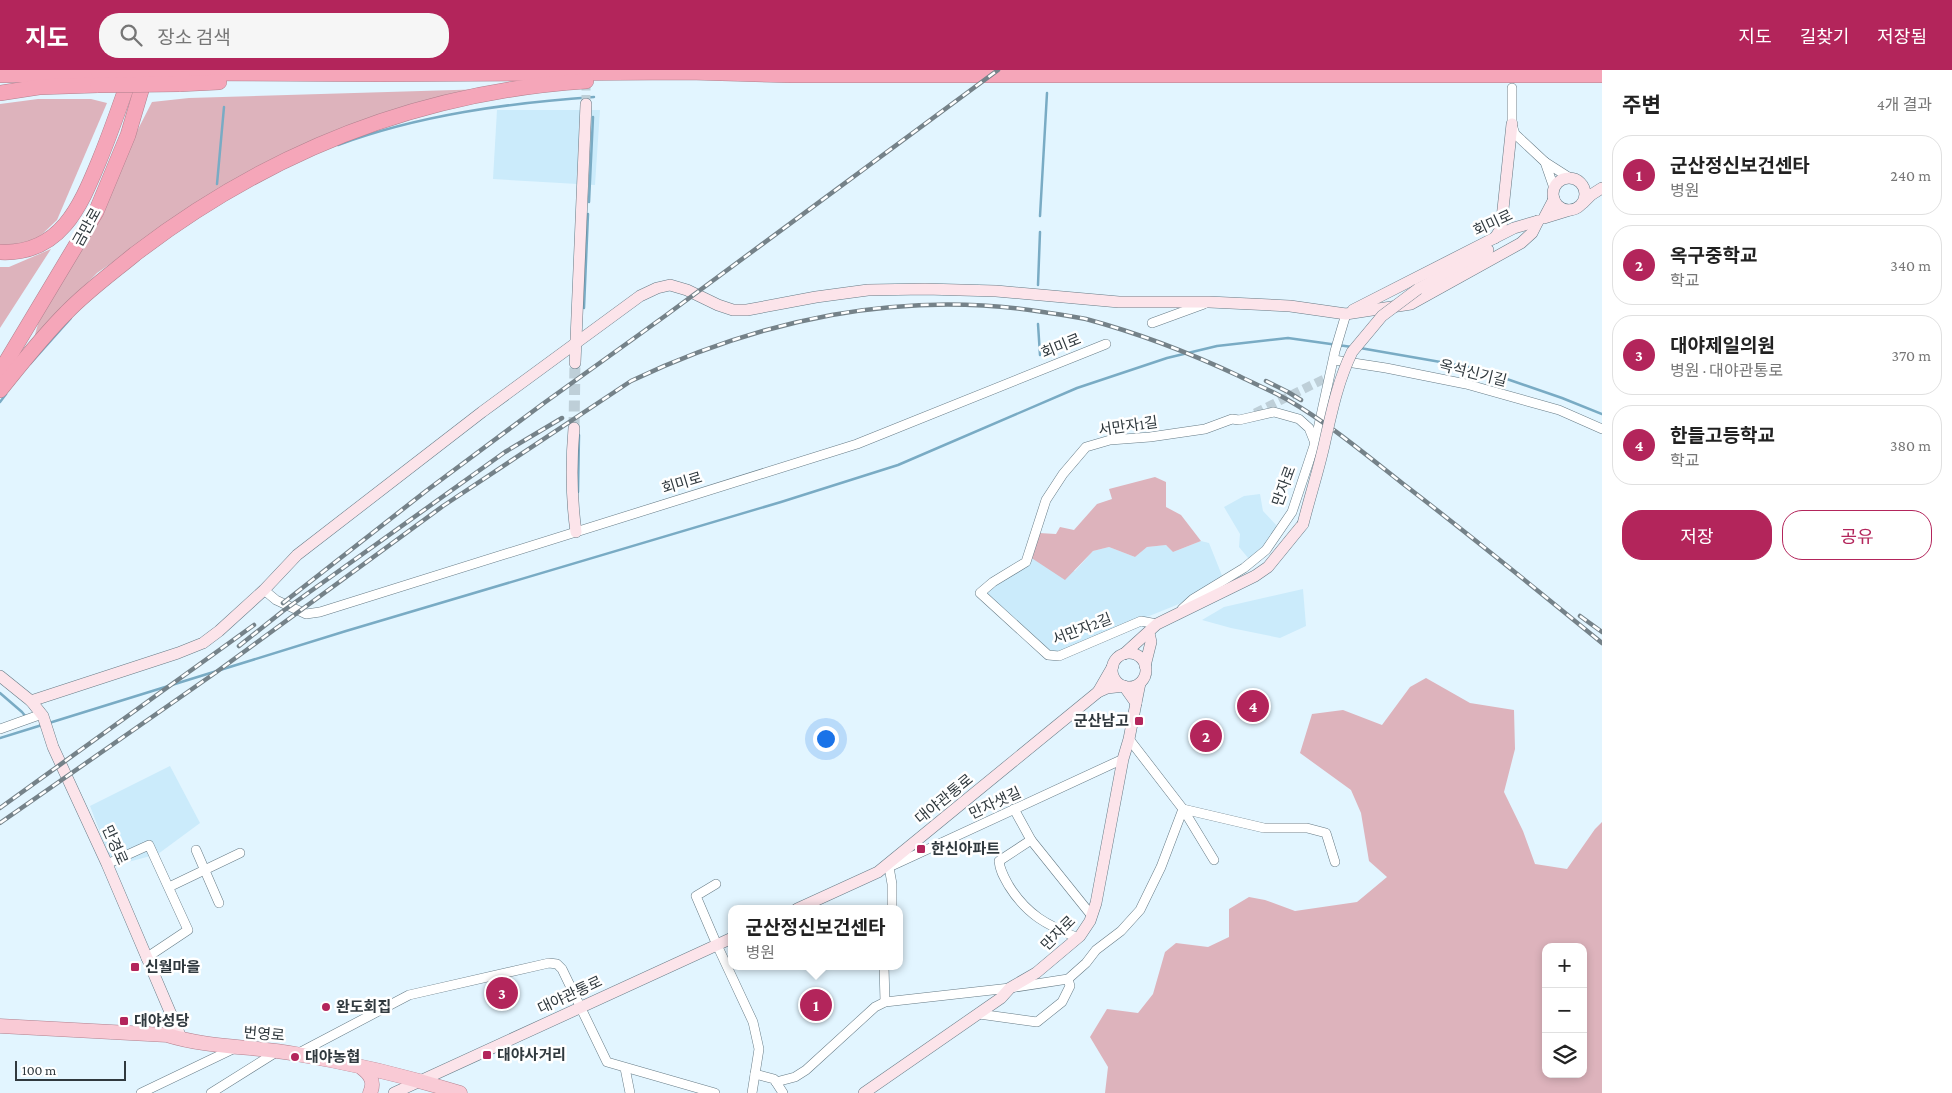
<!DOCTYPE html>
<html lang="ko">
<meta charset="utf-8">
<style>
:root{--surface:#fff;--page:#f6f6f6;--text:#222;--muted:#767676;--line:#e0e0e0;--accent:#b3255b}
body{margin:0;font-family:"Crimson Pro","Noto Sans KR",serif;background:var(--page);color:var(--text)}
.controls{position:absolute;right:15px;bottom:15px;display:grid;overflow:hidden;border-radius:10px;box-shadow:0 2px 8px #0003}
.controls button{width:45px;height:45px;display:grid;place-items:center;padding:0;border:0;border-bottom:1px solid var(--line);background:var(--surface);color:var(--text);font:25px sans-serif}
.scale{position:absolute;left:15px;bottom:12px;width:111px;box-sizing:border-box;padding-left:5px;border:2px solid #30393e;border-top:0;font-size:14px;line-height:18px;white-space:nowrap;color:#30393e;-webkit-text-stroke:4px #fff;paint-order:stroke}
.you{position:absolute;left:825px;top:668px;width:18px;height:18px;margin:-12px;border:4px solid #fff;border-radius:50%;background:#1a73e8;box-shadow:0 0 0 8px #1a73e833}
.badge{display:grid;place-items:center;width:32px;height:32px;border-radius:50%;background:var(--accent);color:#fff;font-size:16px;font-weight:700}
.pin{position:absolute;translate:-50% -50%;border:2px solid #fff;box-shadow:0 1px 5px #0006}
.popup{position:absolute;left:728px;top:835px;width:175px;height:65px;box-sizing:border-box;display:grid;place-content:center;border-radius:10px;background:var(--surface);filter:drop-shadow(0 1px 4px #0005);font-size:16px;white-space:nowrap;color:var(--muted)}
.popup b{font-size:19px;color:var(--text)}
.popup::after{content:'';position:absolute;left:50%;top:100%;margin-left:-10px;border:10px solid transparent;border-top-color:var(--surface)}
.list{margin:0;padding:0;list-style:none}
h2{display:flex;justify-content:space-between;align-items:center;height:65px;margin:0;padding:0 20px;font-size:21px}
h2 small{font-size:16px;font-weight:400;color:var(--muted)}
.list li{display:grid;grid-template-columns:32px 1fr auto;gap:15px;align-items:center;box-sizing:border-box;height:80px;margin:0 10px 10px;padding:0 10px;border:1px solid var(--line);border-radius:20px}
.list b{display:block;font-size:19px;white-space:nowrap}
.list p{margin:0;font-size:16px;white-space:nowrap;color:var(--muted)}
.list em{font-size:16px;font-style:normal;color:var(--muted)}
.actions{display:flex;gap:10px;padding:15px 20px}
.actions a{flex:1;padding:11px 0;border:1px solid var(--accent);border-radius:20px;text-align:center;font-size:18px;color:var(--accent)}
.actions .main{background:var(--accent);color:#fff}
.icon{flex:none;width:28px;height:28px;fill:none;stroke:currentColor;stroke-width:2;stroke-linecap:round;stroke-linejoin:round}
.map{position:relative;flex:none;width:1602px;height:1023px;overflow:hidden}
header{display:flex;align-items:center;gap:30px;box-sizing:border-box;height:70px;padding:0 25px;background:var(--accent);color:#fff}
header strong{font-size:24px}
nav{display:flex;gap:28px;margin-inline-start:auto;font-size:18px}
.search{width:350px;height:45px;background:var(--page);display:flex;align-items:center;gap:12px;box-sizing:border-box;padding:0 18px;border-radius:20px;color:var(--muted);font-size:19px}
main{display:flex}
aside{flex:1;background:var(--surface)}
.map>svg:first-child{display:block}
.built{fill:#cbebfb}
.green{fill:#ddb3bc;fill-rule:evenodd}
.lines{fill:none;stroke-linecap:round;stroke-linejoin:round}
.stream{stroke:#79abc4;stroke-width:2.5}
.street-tunnel{stroke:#becfd8;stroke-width:9;stroke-dasharray:9 4.5;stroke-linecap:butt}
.secondary-tunnel{stroke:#becfd8;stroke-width:11;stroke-dasharray:11 5.5;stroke-linecap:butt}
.street-casing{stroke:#667b86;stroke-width:10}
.secondary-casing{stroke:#667b86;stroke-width:12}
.primary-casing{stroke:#b0808e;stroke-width:15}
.highway-casing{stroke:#b0808e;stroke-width:16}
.street{stroke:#fff;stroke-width:9}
.secondary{stroke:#fce4ea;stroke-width:11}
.primary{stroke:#f9cad5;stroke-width:14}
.highway{stroke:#f5a6b9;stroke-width:15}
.rail-casing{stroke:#758289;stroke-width:4.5}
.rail{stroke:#fff;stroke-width:2.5;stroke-dasharray:8;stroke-linecap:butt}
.secondary-bridge-casing{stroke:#667b86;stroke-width:12;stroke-linecap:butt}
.highway-bridge-casing{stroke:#b0808e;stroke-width:16;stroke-linecap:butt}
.secondary-bridge{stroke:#fce4ea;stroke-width:11}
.highway-bridge{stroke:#f5a6b9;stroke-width:15}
.poi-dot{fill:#b3255b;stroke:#fff;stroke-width:2}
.labels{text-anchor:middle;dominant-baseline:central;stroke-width:5;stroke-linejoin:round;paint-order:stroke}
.street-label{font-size:15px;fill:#30393e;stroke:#fff}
.poi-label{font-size:15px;font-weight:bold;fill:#30393e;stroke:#fff;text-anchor:start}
</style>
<header>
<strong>지도</strong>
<div class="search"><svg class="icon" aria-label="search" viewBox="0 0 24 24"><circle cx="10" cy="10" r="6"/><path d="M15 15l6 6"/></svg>장소 검색</div>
<nav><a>지도</a><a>길찾기</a><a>저장됨</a></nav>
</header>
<main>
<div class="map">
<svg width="1602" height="1023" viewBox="0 0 1602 1023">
<rect width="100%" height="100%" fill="#e2f5ff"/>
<g class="built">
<path d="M497 40H600L595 115 493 109Z"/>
<path d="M1260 424 1263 441 1278 457 1265 474 1249 489 1239 477 1240 464 1224 437 1244 426Z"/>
<path d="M1201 471 1209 473 1223 508 1179 534 1060 582 1050 583 980 523 1030 487 1075 501 1093 481 1109 477 1135 487 1147 477 1166 475 1173 482Z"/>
<path d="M1303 519 1306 556 1280 568 1231 558 1202 550 1224 537Z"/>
<path d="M170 696 200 753 158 784 113 796 90 736Z"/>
</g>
<g class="green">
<path d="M488 19 353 54 221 117 97 203 34 268 38 254 152 32 189 28Z"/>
<path d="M38 29H91L107 33 57 150 36 170 8 176 0 175V34Z"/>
<path d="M51 179 0 258V197H9Z"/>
<path d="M1155 407 1166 412V437L1181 445 1201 471 1173 482 1166 475 1147 477 1135 487 1109 477 1093 481 1065 510 1030 487 1039 463 1056 464 1060 457 1074 460 1097 434 1112 429 1109 419Z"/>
<path d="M1426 608 1470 633 1514 640 1515 679 1504 722 1523 761 1535 794 1567 799 1595 759 1602 752V1023H1105L1108 997 1090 967 1107 939 1138 943 1153 924 1165 882 1176 873 1208 877 1229 867V839L1249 827 1265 830 1295 841 1357 832 1387 807 1369 791 1361 743 1351 720 1300 683 1312 644 1343 640 1382 655 1410 617ZM1546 877H1583V1004H1546Z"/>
</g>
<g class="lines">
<g class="stream">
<path d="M338 75C419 45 508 33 594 27"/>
<path d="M217 114 224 37"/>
<path d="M589 132 593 47"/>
<path d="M1040 146 1047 23"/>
<path d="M1038 215 1040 162"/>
<path d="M584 238 588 144"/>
<path d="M1038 254 1040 285"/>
<path d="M1360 278 1475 298 1562 328 1602 344"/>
<path d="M30 294 71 248"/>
<path d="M0 332 6 324"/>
<path d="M578 422 579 365"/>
<path d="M0 623 22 642 26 647"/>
<path d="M49 653 346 561 781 432 898 395 1077 318 1167 288 1217 276 1288 268 1352 277"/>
<path d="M0 668 42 655"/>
</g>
<g class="street-tunnel">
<path d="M586 34V7"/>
<path d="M1255 343 1324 309"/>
</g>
<path class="secondary-tunnel" d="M574 358 575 293"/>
<g class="street-casing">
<g id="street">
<path d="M1512 18V55L1515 64 1545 92"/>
<path d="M1554 118 1545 92 1570 108"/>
<path d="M1152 253 1204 234"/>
<path d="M1334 290 1386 298 1466 314 1559 340 1602 359"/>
<path d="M264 520 276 530 306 544 320 542 857 374 1106 274"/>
<path d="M1182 539 1193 529 1244 498 1266 480 1292 442 1315 373 1335 281 1346 244"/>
<path d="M1157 554 1141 551 1059 586 1048 585 980 523 993 512 1026 492 1046 430 1063 404 1086 377 1110 370 1150 367 1205 359 1232 349 1239 350 1274 342 1299 349 1309 358 1315 373"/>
<path d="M0 659 42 644"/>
<path d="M1129 669 1183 739 1214 790"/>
<path d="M1014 739 1031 770 1092 846"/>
<path d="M1031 770 999 791C1000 801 1004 807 1009 816 1027 845 1047 855 1078 868"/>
<path d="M196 780 219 833"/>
<path d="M107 794 149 775 188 860 146 888"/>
<path d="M889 797 892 814V839"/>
<path d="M887 798 1123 689"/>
<path d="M716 814 696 826 717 875 753 952 759 979 752 1023"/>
<path d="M169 817 240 783"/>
<path d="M884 896 885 932"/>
<path d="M979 944 1037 952 1062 932 1070 916 1068 909"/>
<path d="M297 984 409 925 549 893 557 894 562 899 607 992 715 1023"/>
<path d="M625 998 630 1023"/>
<path d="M755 1004 774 1009 783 1023"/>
<path d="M776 1012 795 1007 806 1000 875 937 885 932 1010 918 1068 909 1086 893 1096 880 1121 861 1140 840 1161 797 1183 739 1264 758H1307L1326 763 1335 792"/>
<path d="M141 1023 235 978"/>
<path d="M211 1023 278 981"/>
</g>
</g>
<g class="secondary-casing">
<g id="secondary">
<circle cx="1569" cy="124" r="16"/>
<path d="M1554 129 1544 148 1570 140"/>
<path d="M1583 133 1591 125 1602 118"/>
<path d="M1495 168 1501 158 1512 54"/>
<path d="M1418 219 1488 180"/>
<path d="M1353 240 1514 158 1538 151"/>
<path d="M575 293 586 34"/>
<path d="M574 358C571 393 571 426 576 462"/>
<circle cx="1129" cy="600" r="17"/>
<path d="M1124 584 1157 554 1255 506 1268 497 1303 454"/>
<path d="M1113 596 1098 622 1107 618 1124 616 1136 633 1140 613"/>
<path d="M1145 596 1151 572 1149 563"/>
<path d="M0 606 31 631 43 646 53 677 107 794 182 970"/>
<path d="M31 631 178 583 203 573 219 561 264 520 297 485 482 342 640 226 657 218 670 215 687 220 718 235 733 240H747L816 227 868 220 925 219 996 221 1119 232H1209L1290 236 1346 244 1411 234 1521 173 1532 163 1538 151"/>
<path d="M797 839 878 802 1098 622"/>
<path d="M394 1023 732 868"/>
<path d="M864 1023 1001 928 1010 918 1036 903 1080 866 1090 851 1096 833 1123 689 1129 669 1136 633"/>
</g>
</g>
<g class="primary-casing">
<g id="primary">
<path d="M0 956 167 965C209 978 253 976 296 984 351 993 406 1006 460 1023"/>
<path d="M362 998C371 1005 375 1012 370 1023"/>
</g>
</g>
<g class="highway-casing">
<g id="highway">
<path d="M182 3 380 4 688 2 791 5H1602"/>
<path d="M0 5 99 3"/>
<path d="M179 14 219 12"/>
<path d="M0 23 39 17 98 15"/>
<path d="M0 182C60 185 80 137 99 91 111 62 121 33 131 4"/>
<path d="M0 302 96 142 128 65 146 4"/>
<path d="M0 320C21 294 42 267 66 243 87 221 112 203 135 184 268 82 419 22 586 11"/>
</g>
</g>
<use href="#street" class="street"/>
<use href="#secondary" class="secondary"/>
<use href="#primary" class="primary"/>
<use href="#highway" class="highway"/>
<g class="rail-casing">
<g id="rail">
<path d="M1266 311 1288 322 1301 330"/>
<path d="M283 533 426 421 544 333 665 246 998 0"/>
<path d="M1580 546 1602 562"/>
<path d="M239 576 283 541 505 382 562 348"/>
<path d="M0 738 254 555"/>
<path d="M0 753 215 603 443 436 631 311C759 250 901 219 1043 242 1057 244 1072 246 1086 249 1138 263 1190 283 1239 306 1255 314 1272 321 1288 330 1328 353 1365 384 1402 413 1470 465 1536 519 1602 573"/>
</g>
</g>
<use href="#rail" class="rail"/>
<g class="secondary-bridge-casing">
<path id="secondary-bridge" d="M1303 454C1310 426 1319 399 1325 371 1332 340 1338 311 1352 282L1382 246 1418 219"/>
</g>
<g class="highway-bridge-casing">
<g id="highway-bridge">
<path d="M99 3H182"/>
<path d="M98 15 179 14"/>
</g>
</g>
<use href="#secondary-bridge" class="secondary-bridge"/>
<use href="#highway-bridge" class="highway-bridge"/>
</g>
<g class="poi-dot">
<rect x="1134" y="646" width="10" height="10" rx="2.5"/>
<rect x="916" y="774" width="10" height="10" rx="2.5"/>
<rect x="130" y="892" width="10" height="10" rx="2.5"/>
<circle cx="326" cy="937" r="5"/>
<rect x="119" y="946" width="10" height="10" rx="2.5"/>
<rect x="482" y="980" width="10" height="10" rx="2.5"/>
<circle cx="295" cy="987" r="5"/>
</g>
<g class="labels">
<g class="street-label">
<text transform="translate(1493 153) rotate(-25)">회미로</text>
<text transform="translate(87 157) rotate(-61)">금만로</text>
<text transform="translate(1061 276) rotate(-22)">회미로</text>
<text transform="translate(1473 303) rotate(14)">옥석신기길</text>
<text transform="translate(1128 356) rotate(-8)">서만자1길</text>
<text transform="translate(682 413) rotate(-17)">회미로</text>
<text transform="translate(1284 416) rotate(-70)">만자로</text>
<text transform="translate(1082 559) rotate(-21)">서만자2길</text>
<text transform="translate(944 729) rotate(-39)">대야관통로</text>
<text transform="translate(995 733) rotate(-25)">만자샛길</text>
<text transform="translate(115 775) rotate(66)">만경로</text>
<text transform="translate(1058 863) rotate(-45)">만자로</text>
<text transform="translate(570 925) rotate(-25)">대야관통로</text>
<text transform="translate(264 964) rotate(5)">번영로</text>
</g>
<g class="poi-label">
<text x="1129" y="651" text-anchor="end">군산남고</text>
<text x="931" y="779">한신아파트</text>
<text x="145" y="897">신월마을</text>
<text x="336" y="937">완도회집</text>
<text x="134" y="951">대야성당</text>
<text x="497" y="985">대야사거리</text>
<text x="305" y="987">대야농협</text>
</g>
</g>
</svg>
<div class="controls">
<button>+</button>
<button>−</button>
<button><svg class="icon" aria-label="layers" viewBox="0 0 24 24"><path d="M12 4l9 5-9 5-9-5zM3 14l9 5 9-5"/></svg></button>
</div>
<div class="scale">100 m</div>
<div class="you"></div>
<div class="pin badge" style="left:816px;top:935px">1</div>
<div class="popup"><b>군산정신보건센타</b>병원</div>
<div class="pin badge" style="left:1206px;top:666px">2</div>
<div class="pin badge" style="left:502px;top:923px">3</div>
<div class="pin badge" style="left:1253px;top:636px">4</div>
</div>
<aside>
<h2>주변<small>4개 결과</small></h2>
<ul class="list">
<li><span class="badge">1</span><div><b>군산정신보건센타</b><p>병원</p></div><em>240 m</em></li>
<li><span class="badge">2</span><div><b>옥구중학교</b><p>학교</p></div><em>340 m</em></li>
<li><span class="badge">3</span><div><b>대야제일의원</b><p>병원 · 대야관통로</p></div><em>370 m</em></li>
<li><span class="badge">4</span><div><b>한들고등학교</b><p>학교</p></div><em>380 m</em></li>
</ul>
<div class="actions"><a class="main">저장</a><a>공유</a></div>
</aside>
</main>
